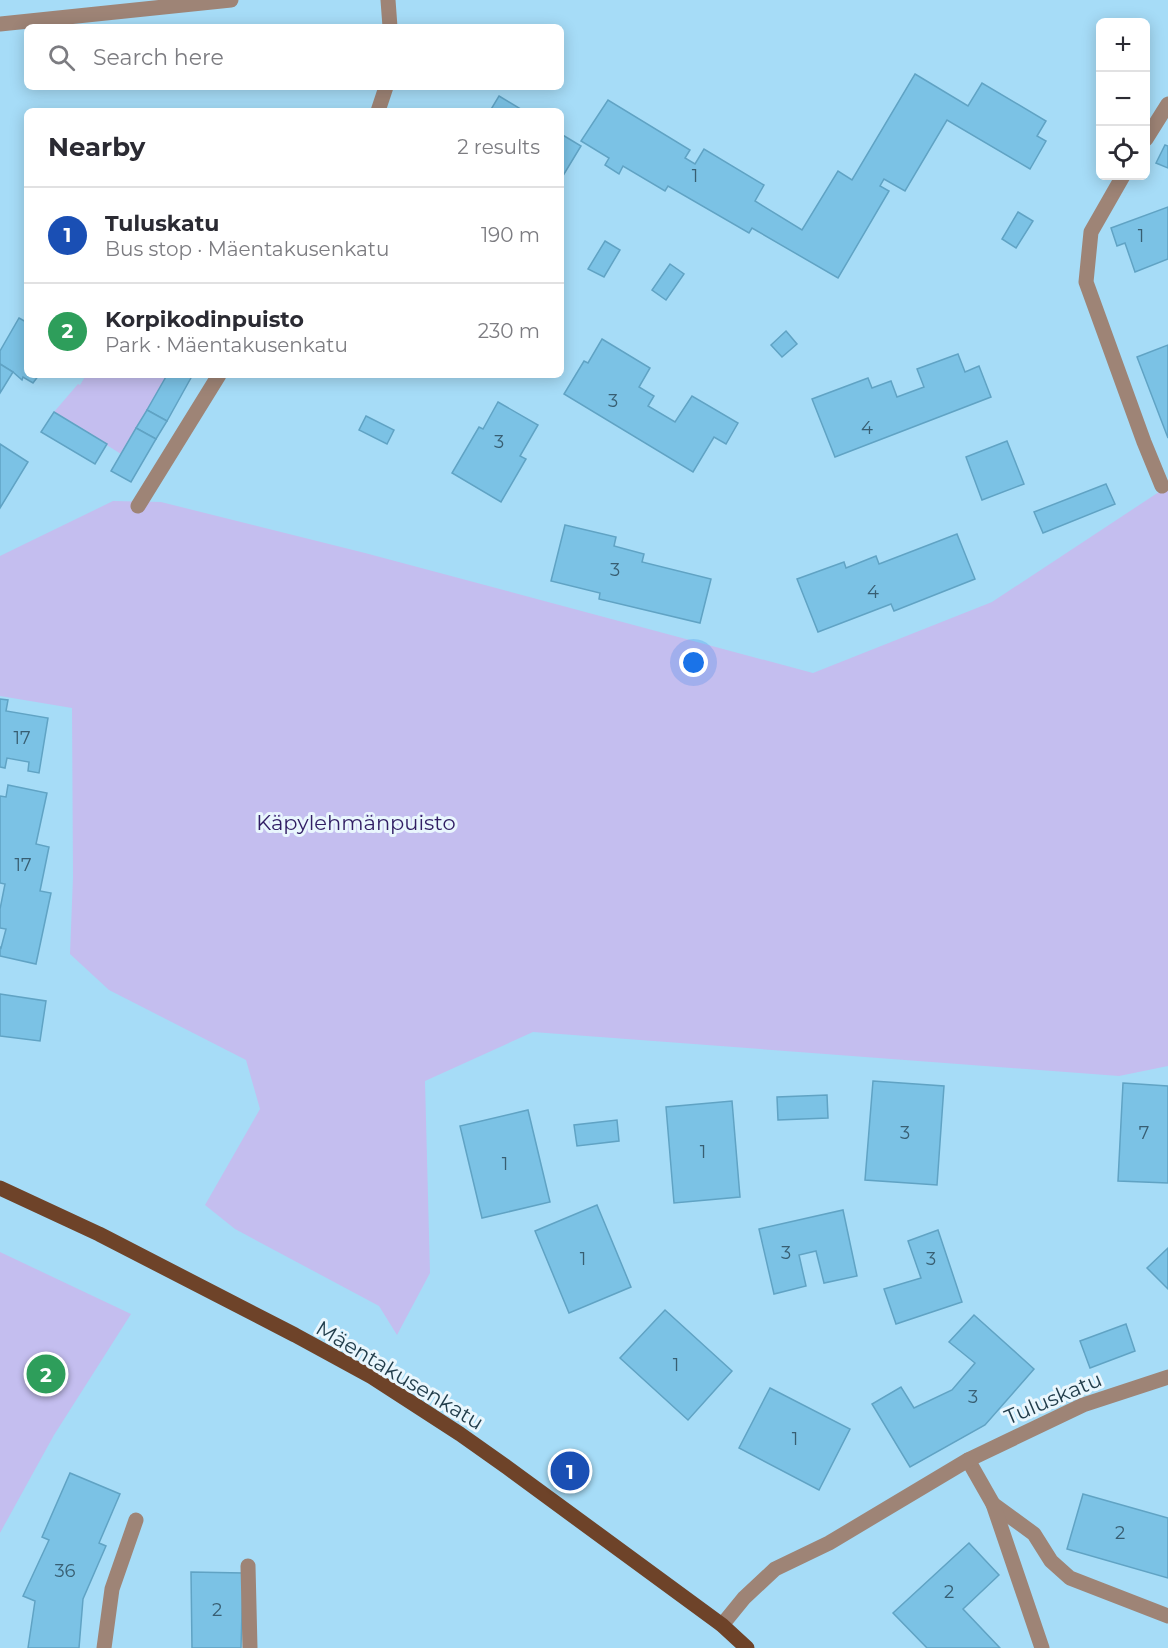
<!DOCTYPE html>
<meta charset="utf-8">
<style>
:root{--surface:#fff;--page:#f7f7f7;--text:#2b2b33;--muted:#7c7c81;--line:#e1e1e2;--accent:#b45309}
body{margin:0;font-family:Montserrat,sans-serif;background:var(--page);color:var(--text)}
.controls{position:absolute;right:18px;top:18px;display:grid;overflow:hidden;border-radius:9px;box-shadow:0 3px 15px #0003}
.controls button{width:54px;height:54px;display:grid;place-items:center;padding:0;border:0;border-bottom:2px solid var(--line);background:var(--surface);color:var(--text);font:30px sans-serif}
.you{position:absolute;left:694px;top:663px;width:21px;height:21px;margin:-15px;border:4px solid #fff;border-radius:50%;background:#1a73e8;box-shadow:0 0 0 9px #1a73e833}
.badge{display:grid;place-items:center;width:39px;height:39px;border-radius:50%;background:var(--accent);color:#fff;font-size:20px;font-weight:700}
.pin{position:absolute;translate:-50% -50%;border:3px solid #fff;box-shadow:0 2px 6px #0006}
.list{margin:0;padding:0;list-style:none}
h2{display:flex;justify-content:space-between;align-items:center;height:78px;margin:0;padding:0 24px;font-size:26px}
h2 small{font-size:20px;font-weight:400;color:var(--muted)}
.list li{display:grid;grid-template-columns:39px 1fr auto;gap:18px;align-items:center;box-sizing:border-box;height:96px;padding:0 24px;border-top:2px solid var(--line)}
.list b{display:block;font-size:22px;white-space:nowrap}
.list p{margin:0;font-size:20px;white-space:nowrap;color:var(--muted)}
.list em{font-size:20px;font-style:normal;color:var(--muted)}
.icon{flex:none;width:33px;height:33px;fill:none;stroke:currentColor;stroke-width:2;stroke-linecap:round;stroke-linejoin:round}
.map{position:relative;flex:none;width:1168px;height:1648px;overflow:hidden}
.search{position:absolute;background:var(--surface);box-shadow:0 3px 15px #0003;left:24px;top:24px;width:540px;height:66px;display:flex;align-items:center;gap:15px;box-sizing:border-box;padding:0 21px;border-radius:9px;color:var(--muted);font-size:22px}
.panel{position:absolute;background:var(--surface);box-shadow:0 3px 15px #0003;left:24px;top:108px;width:540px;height:270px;border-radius:9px}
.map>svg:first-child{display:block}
.green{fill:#c4beef}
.building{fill:#7bc2e5;stroke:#60a3c4;stroke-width:1.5}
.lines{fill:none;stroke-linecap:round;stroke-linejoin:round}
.minor{stroke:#9e8476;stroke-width:15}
.major{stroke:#6e4329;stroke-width:15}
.labels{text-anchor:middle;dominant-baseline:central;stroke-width:6;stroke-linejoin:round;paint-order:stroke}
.number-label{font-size:18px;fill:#385e72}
.park-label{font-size:21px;fill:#311e64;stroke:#e9f6fd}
.street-label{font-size:21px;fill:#213d4b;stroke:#e9f6fd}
</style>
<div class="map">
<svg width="1168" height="1648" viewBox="0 0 1168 1648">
<rect width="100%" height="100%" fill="#a6dcf7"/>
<g class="green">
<path d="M86 375H168L121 454 54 412 78 384 80 385Z"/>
<path d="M1168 486V1066L1119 1076 533 1032 425 1081 430 1273 397 1335 379 1306 235 1229 205 1205 260 1109 246 1060 109 990 70 954 73 877 72 708 0 696V556L113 501 161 502 365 553 813 673 992 602Z"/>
<path d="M0 1252 131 1314 54 1435 0 1533Z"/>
</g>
<g class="building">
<path d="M915 74 968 106 982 83 1046 121 1037 136 1046 141 1030 169 947 120 905 191 884 179 880 186 889 191 838 278 752 228 749 233 668 186 665 191 623 166 619 174 605 165 609 158 581 141 608 100 690 150 685 158 695 164 704 149 764 185 755 201 802 230 838 171 852 180Z"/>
<path d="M499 96 524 111H490Z"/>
<path d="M561 134 581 146 561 179Z"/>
<path d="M1165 145 1168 146V168L1156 163Z"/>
<path d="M1168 207V259L1135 272 1125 243 1117 246 1111 228Z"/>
<path d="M1018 212 1033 221 1016 248 1002 239Z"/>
<path d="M605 241 620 250 604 277 588 269Z"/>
<path d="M670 264 684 274 666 300 652 290Z"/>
<path d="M19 318 26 322 27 320V375H39L33 383 23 377 22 380 13 372 0 364V351Z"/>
<path d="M786 331 797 344 782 357 771 345Z"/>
<path d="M602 339 650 368 639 387 654 396 648 406 675 422 692 396 738 423 726 444 714 437 693 472 564 394 584 361 588 363Z"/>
<path d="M1168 345V438L1137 357Z"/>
<path d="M958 354 965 372 979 366 991 397 835 457 812 399 868 378 872 388 891 381 897 397 924 387 917 369Z"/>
<path d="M0 364 13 372 0 393Z"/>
<path d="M167 375 192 376 167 421 147 410Z"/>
<path d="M498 402 538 425 520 456 526 459 501 502 452 473 479 427 483 429Z"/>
<path d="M147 410 167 421 156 439 136 428Z"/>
<path d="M54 412 107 444 95 464 41 432Z"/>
<path d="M366 416 394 430 387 444 359 430Z"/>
<path d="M136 428 156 439 131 482 111 471Z"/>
<path d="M1007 441 1024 484 982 500 966 457Z"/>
<path d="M0 444 28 462 0 508Z"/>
<path d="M1106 484 1115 504 1043 533 1034 512Z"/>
<path d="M565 525 616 537 614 546 644 554 642 562 711 579 700 623 599 599 600 593 551 581Z"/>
<path d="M957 534 975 579 894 611 891 604 818 632 797 579 844 562 846 568 876 556 879 564Z"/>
<path d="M0 699 8 700 6 711 48 718 39 773 28 771 29 762 7 758 5 768 0 767Z"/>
<path d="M8 785 47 793 36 844 49 847 40 891 51 893 36 964 0 956V947L1 948 6 929 0 928V909L5 884 0 883V796L6 797Z"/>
<path d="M0 994 46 1001 40 1041 0 1036Z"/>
<path d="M873 1081 944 1086 937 1185 865 1180Z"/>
<path d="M1123 1083 1168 1086V1183L1118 1181Z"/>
<path d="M827 1095 828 1118 778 1120 777 1097Z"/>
<path d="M732 1101 740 1197 674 1203 666 1107Z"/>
<path d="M528 1110 550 1202 482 1218 460 1126Z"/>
<path d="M617 1120 619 1141 577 1146 574 1125Z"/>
<path d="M597 1205 631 1287 569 1313 535 1231Z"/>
<path d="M843 1210 857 1276 824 1283 816 1251 799 1255 806 1286 774 1294 759 1229Z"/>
<path d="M938 1230 962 1302 896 1324 884 1289 921 1278 908 1241Z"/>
<path d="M1168 1248V1289L1147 1268Z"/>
<path d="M665 1310 732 1371 688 1420 620 1358Z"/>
<path d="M974 1315 1034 1369 985 1425 910 1467 872 1404 901 1387 914 1408 952 1390 975 1363 949 1342Z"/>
<path d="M1126 1324 1135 1351 1090 1368 1080 1341Z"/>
<path d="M770 1388 850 1429 819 1490 739 1448Z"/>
<path d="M572 1450 588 1461 584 1469 567 1457Z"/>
<path d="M70 1473 120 1494 99 1543 106 1546 83 1599 79 1648H28L35 1601 23 1596 49 1540 42 1537Z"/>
<path d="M1083 1494 1168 1518V1578L1067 1549Z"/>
<path d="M969 1543 999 1575 963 1609 1000 1648H927L893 1613Z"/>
<path d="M191 1572 243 1573 241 1648H192Z"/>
</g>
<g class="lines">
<g class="minor">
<path d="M388 0 390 27"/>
<path d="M0 24 231 0"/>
<path d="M378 111 386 87"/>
<path d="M1146 139 1168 104"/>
<path d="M1123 176 1091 232 1086 282 1144 442 1162 486"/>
<path d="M138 506 219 375"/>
<path d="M968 1460 993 1504 1034 1534 1051 1561 1070 1578 1168 1616"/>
<path d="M993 1504 1042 1648"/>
<path d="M248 1566 250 1648"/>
<path d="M722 1625 744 1598 775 1569 829 1543 968 1460 1083 1405 1168 1377"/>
<path d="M104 1648 112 1589 136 1520"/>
</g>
<path class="major" d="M0 1188 99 1234 295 1335 372 1377 460 1434 508 1468 722 1625 747 1648"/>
</g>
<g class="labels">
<g class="number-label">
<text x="695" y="176">1</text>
<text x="1141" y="236">1</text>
<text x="613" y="401">3</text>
<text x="867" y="428">4</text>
<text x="499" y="442">3</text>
<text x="615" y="570">3</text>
<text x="873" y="592">4</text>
<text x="22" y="738">17</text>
<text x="23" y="865">17</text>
<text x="905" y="1133">3</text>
<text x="1144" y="1133">7</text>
<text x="703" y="1152">1</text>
<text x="505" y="1164">1</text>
<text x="786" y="1253">3</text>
<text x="583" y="1259">1</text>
<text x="931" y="1259">3</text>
<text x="676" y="1365">1</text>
<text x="973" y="1397">3</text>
<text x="795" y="1439">1</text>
<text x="1120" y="1533">2</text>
<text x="65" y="1571">36</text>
<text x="949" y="1592">2</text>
<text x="217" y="1610">2</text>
</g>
<g class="park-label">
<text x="356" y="822">Käpylehmänpuisto</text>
</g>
<g class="street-label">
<text transform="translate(400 1375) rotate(31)">Mäentakusenkatu</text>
<text transform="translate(1053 1398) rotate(-23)">Tuluskatu</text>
</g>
</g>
</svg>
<div class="controls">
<button>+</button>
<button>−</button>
<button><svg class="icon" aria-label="locate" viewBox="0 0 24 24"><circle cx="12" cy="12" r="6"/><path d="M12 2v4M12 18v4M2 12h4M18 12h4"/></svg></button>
</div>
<div class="you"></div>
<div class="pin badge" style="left:570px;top:1471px;background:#1a4fb4">1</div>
<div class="pin badge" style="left:46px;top:1374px;background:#2e9e5b">2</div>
<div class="search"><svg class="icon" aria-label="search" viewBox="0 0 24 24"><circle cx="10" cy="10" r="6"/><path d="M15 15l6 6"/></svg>Search here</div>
<section class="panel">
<h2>Nearby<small>2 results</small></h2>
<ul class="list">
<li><span class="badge" style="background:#1a4fb4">1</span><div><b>Tuluskatu</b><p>Bus stop · Mäentakusenkatu</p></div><em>190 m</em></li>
<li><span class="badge" style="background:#2e9e5b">2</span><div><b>Korpikodinpuisto</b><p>Park · Mäentakusenkatu</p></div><em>230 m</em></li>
</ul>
</section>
</div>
